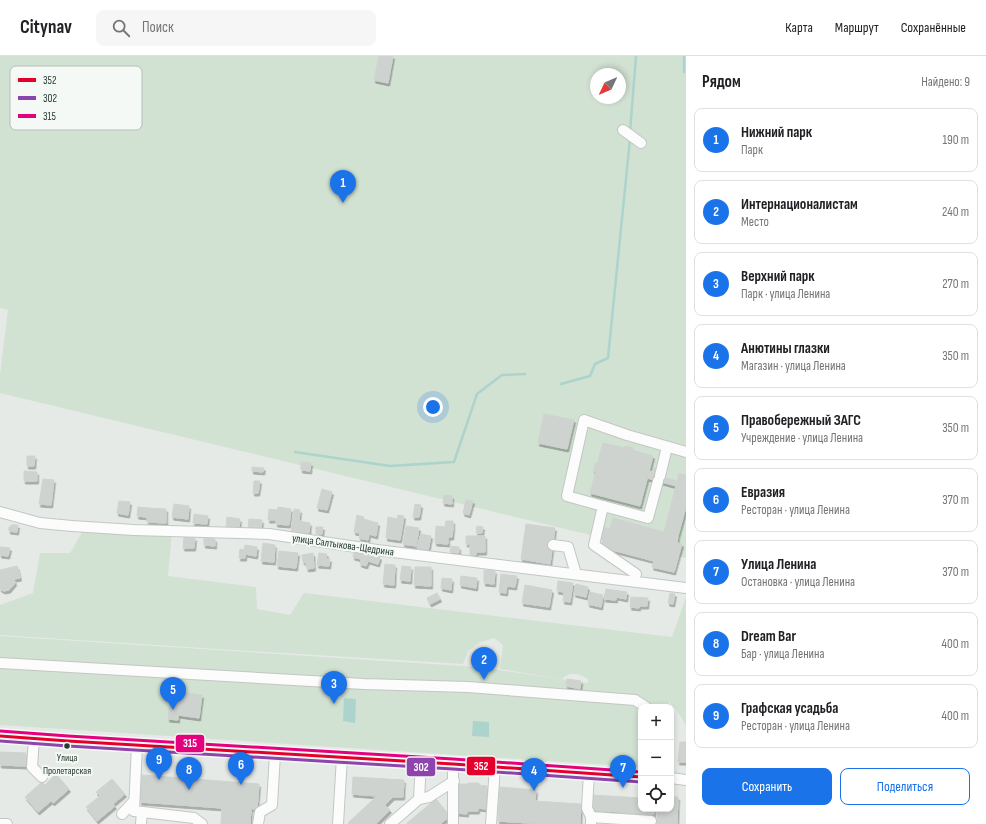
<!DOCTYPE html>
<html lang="ru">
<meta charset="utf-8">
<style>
:root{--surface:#fff;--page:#f6f6f6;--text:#202124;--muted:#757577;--line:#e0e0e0;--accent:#1a73e8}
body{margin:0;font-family:"Sofia Sans Condensed",sans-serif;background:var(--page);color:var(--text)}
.controls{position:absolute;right:12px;bottom:12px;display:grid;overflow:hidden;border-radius:8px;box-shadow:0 2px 6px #0003}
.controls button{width:36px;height:36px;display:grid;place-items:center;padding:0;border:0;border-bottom:1px solid var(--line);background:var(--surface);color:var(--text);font:20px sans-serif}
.compass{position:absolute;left:590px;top:12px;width:36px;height:36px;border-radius:50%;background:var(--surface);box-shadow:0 2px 6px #0003;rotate:226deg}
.you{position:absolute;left:433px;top:351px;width:14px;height:14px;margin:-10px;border:3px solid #fff;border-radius:50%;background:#1a73e8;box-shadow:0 0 0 6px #1a73e833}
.badge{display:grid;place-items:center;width:26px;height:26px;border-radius:50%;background:var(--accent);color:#fff;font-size:13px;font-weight:700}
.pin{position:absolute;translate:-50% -33px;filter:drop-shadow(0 1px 2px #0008)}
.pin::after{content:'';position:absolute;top:21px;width:14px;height:12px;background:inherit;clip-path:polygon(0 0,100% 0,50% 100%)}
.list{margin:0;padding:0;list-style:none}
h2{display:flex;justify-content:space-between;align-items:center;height:52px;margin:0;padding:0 16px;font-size:17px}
h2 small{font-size:13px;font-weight:400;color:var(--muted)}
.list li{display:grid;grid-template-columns:26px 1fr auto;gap:12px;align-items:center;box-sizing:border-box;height:64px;margin:0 8px 8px;padding:0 8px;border:1px solid var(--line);border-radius:8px}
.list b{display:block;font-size:15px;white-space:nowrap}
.list p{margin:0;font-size:13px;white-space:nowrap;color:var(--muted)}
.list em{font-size:13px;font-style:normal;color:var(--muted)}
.actions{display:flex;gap:8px;padding:12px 16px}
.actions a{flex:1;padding:9px 0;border:1px solid var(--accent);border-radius:8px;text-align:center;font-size:14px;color:var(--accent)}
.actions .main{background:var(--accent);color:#fff}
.icon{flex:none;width:22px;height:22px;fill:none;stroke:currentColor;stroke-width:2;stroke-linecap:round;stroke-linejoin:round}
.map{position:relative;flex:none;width:686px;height:768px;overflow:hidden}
header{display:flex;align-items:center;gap:24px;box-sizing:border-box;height:56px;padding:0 20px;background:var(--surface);border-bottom:1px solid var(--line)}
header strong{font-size:19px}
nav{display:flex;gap:22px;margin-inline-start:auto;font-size:14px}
.search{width:280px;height:36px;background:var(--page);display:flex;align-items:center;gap:10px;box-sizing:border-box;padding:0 14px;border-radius:8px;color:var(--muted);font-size:15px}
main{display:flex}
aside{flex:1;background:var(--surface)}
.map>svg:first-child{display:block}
.green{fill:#d1e1d2;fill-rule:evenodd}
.water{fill:#acd4cd}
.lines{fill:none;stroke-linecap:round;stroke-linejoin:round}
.stream{stroke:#acd4cd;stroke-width:2.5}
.building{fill:#cfd3d0;stroke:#cfd3d0;filter:url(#shadow)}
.minor-casing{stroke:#c3c7c4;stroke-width:12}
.minor{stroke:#fbfcfb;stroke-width:10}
.bus-1-casing{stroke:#f4f9f5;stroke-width:6}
.bus-2-casing{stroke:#f4f9f5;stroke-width:6}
.bus-3-casing{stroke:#f4f9f5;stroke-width:6}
.bus-1{stroke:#e4002b;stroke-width:3}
.bus-2{stroke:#8e44ad;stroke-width:3}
.bus-3{stroke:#e5007d;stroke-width:3}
.bus-dot{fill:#263c2f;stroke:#f4f9f5;stroke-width:1.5}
.labels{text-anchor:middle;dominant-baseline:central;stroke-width:4;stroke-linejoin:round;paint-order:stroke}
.bus-label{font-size:10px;fill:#263c2f;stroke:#f4f9f5}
.street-label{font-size:11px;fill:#263c2f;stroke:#f4f9f5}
.key{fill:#f4f9f5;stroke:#b6c0ba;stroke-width:1}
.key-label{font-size:11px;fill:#263c2f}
.line-badge{stroke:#f4f9f5;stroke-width:1.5}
.badge-label{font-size:11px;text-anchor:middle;font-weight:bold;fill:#fff}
</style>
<header>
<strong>Citynav</strong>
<div class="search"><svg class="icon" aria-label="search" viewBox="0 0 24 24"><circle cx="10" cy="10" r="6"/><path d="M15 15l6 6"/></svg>Поиск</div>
<nav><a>Карта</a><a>Маршрут</a><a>Сохранённые</a></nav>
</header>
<main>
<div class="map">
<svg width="686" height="768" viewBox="0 0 686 768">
<defs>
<filter id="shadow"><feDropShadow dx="1.5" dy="3" stdDeviation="0" flood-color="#0004"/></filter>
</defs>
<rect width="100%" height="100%" fill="#e6eae7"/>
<g class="green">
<path d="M0 0H686V502L0 337V319L8 254 0 252ZM596 18H620V42H596Z"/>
<path d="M84 473 172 477 168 520 256 531 257 553 290 559 304 537 672 581 686 541V670L678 656 669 645 670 651H641V711L0 669V580L478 611 588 627V623C579 618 570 614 562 623L500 613 503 589 494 582 479 587 468 595 463 608 232 594 0 579V549L33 537 40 497H70Z"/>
</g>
<g class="water">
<path d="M344 642 356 643 355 667 343 665Z"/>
<path d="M473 665 489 666V681L472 680Z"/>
</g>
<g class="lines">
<g class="stream">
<path d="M684 0V16"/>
<path d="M630 76 636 0"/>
<path d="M561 328 590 320 595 308 608 302 630 83"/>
<path d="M295 396 390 410 454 406 477 338 502 319 525 318"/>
</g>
</g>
<g class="building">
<path d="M379 0H393L388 27 374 24Z"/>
<path d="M544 358 574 364 567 393 538 387Z"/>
<path d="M603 387 625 392V390L633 392 632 394 653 400 640 450 590 437 596 415H593L595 407 597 408Z"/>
<path d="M27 400H35L34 410H27Z"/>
<path d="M301 406 311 407 310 415 301 414Z"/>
<path d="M252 411 264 412 263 416 252 415Z"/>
<path d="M654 412 658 413 656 419 677 425 676 430 647 422 649 415 653 416Z"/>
<path d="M24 415 37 416V425H24Z"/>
<path d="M679 418 686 419V437L675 434Z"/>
<path d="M43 423 54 424 51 449 39 448Z"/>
<path d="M254 425H260L258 437H253Z"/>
<path d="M322 433 332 436 327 454 317 452Z"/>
<path d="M675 434 686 437V451L678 480 664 476Z"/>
<path d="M444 439 452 440V448L443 447Z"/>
<path d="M466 444 473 445 469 459 463 457Z"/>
<path d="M119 445 130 446 128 459 117 457Z"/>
<path d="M174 448 189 450 188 463 172 461Z"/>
<path d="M415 448 421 449 419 461H413Z"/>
<path d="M138 451 148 452 147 461 137 460Z"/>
<path d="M278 451 291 453 289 469 276 468V464H268L269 453 277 454Z"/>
<path d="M148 452 166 453V467L147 466Z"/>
<path d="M294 453 300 454 298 477 291 476Z"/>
<path d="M194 458 208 460 207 468 193 467Z"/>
<path d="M357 459 364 461 363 463 378 467 376 480 369 478 368 484 359 482 360 477 354 476Z"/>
<path d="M398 459 404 460 400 484 386 482 388 461 397 463Z"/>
<path d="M227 461 240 463 239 473 226 471Z"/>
<path d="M613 462 678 480 677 487 682 488 674 516 652 511 654 505 601 491 603 481 600 480 603 471 610 473Z"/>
<path d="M249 463 262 464 261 474 248 473Z"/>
<path d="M299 465 310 467 309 477 298 476Z"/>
<path d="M446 465H453V472L445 471Z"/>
<path d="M526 468 555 472 550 508 521 503Z"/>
<path d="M11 469H18L17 476 9 475V471H11Z"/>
<path d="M406 470 419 472 416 490 403 488Z"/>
<path d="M436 470 453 472 452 481H448V488L435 487Z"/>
<path d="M477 470 483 471 482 477H476Z"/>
<path d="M316 471H323L322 478H316Z"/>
<path d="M421 478 431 480 428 495 417 492Z"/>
<path d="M466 480H485V496H476V499H470V488H466Z"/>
<path d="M184 481 195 482 194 492H183Z"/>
<path d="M204 482 215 483V490L204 489Z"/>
<path d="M263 487 275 489 274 506 261 505Z"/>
<path d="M245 489 257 491 256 500 245 498V502H239L240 493 244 494Z"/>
<path d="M451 490 459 491V497L450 496Z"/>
<path d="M0 491 10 492 8 500 0 499Z"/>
<path d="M279 495 298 497 296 512 277 510Z"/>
<path d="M354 495 380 501 378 508 368 505 366 510 360 508 361 503 353 501Z"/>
<path d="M313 497 314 512 307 513 306 506H303L302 499Z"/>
<path d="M319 497 327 498 326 503H330L329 510 317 509Z"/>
<path d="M385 508 395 509 394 529 383 528Z"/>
<path d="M17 510 20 522 14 523 15 527 9 534 4 535 0 533V514Z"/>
<path d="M402 510 411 511 410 525 400 524Z"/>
<path d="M415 511H431V530L414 529Z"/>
<path d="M484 514 495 515 494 528 484 527Z"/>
<path d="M501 518 508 519 506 537 499 536Z"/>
<path d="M508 519 517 520 515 531 507 530Z"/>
<path d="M461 520 477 522 476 532 460 529Z"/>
<path d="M442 522 452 523 451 534 441 532Z"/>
<path d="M558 525 573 527 570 546 563 545 564 536 557 535Z"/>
<path d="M576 528 588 531 586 541 574 538Z"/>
<path d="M525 529 552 534 549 551 522 547Z"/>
<path d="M606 533 627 536 626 543 616 541V544L604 543Z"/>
<path d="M590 536 603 539 601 551 588 548Z"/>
<path d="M437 537 440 543 430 548 427 542Z"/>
<path d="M670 537 675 538 673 548 668 547Z"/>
<path d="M631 541 648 542 647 550H639V552L630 551Z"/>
<path d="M567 623 581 625 580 633 566 630Z"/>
<path d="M172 630 181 632 180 636 202 639 199 662 178 659V664L168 663Z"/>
<path d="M680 686H686V706H678Z"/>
<path d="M0 696 26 697V710L0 709Z"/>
<path d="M56 718 69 733 53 747 51 745 38 756 25 741 42 726 45 729Z"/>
<path d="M142 719 259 728 257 753 222 750V752L140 746Z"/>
<path d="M353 721 404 724 403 741H393L385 749 390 754 376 768H349L348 767 377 740 352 738Z"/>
<path d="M112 723 125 738 113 748 115 750 97 765 86 751 100 740 96 736Z"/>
<path d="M468 727H479V729L487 730V737H489V746H486V753L478 752V755H467V758L457 757 459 728H468Z"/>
<path d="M500 731 536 734 535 745 581 748 580 768H544L498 765Z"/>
<path d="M593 739 641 742V753H654V758H646V762H641V758L626 757V761H620L621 756 606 755 605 759H600V755L592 754Z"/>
<path d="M671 741H678L677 768H657L658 753H671Z"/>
<path d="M436 743 450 760 440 768H407V767Z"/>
<path d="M222 750 251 753 250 768H221Z"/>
</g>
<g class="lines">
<g class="minor-casing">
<g id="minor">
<path d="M623 74 641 87"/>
<path d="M660 420 667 391"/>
<path d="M603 450 648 462 658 425"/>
<path d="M0 456 40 467 72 470 134 474 269 478 377 494 686 532"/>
<path d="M553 489 568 491 576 518"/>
<path d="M634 525 636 518 594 489 603 450 567 440 584 364 627 379 686 396"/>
<path d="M0 607 364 628 468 631 635 644 646 651"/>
<path d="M0 680 68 685 453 708 641 721"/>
<path d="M34 683 32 711 42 721"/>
<path d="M137 689 134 755 194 762 202 768"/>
<path d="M453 708V768"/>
<path d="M589 717 587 752 591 761V768"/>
<path d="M671 722 686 724"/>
<path d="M419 743 429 741 454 725"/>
<path d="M122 758 134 745"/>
<path d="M591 761 651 765"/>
<path d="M0 768H7"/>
<path d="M141 768 142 756"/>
<path d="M258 768 260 756 272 749 275 698"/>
<path d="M338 768 342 701"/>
<path d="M390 768 419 743 421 706"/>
<path d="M491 768 495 711"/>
</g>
</g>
<use href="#minor" class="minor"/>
<g class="bus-1-casing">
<path id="bus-1" d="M0 680 68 685 453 708 641 721"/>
</g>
<g class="bus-2-casing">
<path id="bus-2" d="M0 685 68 690 453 713 641 726"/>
</g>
<g class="bus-3-casing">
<path id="bus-3" d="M0 675 68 680 453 703 641 716"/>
</g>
<use href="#bus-1" class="bus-1"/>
<use href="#bus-2" class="bus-2"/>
<use href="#bus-3" class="bus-3"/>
</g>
<circle class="bus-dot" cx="67" cy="690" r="3.5"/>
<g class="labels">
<g class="bus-label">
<text x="67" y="702">Улица<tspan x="67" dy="13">Пролетарская</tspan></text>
</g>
<g class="street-label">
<text transform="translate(343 489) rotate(8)">улица Салтыкова-Щедрина</text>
</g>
</g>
<rect x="10" y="10" width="132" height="64" rx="6" class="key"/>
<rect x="18" y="22" width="18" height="4" fill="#e4002b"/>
<rect x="18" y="40" width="18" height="4" fill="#8e44ad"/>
<rect x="18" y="58" width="18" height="4" fill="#e5007d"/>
<g class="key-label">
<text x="43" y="28">352</text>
<text x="43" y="46">302</text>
<text x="43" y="64">315</text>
</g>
<g class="line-badge">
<rect x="175" y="678" width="30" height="19" rx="4" fill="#e5007d"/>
<rect x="466" y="700" width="30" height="20" rx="4" fill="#e4002b"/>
<rect x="406" y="701" width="30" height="20" rx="4" fill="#8e44ad"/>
</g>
<g class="badge-label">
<text x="190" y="691">315</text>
<text x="481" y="714">352</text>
<text x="421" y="715">302</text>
</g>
</svg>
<div class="controls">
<button>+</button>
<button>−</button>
<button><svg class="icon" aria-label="locate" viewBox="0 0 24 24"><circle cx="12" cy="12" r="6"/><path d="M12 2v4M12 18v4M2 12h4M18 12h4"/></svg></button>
</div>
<svg class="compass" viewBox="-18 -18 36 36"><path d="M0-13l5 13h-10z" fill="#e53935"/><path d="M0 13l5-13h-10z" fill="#757577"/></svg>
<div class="you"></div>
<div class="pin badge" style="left:343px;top:147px">1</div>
<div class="pin badge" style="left:484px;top:624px">2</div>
<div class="pin badge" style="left:334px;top:648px">3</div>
<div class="pin badge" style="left:534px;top:735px">4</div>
<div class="pin badge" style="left:173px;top:654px">5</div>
<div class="pin badge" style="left:241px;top:729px">6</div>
<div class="pin badge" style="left:623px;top:732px">7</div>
<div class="pin badge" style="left:189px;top:734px">8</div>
<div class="pin badge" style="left:159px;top:724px">9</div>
</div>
<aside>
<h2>Рядом<small>Найдено: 9</small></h2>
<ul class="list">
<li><span class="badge">1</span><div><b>Нижний парк</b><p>Парк</p></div><em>190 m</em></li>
<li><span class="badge">2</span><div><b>Интернационалистам</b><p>Место</p></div><em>240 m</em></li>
<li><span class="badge">3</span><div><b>Верхний парк</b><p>Парк · улица Ленина</p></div><em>270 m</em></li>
<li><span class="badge">4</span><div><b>Анютины глазки</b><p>Магазин · улица Ленина</p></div><em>350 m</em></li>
<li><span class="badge">5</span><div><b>Правобережный ЗАГС</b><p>Учреждение · улица Ленина</p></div><em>350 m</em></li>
<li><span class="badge">6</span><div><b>Евразия</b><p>Ресторан · улица Ленина</p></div><em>370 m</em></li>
<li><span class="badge">7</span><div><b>Улица Ленина</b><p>Остановка · улица Ленина</p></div><em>370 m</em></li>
<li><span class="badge">8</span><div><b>Dream Bar</b><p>Бар · улица Ленина</p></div><em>400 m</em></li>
<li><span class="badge">9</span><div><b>Графская усадьба</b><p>Ресторан · улица Ленина</p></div><em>400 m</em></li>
</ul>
<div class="actions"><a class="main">Сохранить</a><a>Поделиться</a></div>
</aside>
</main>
